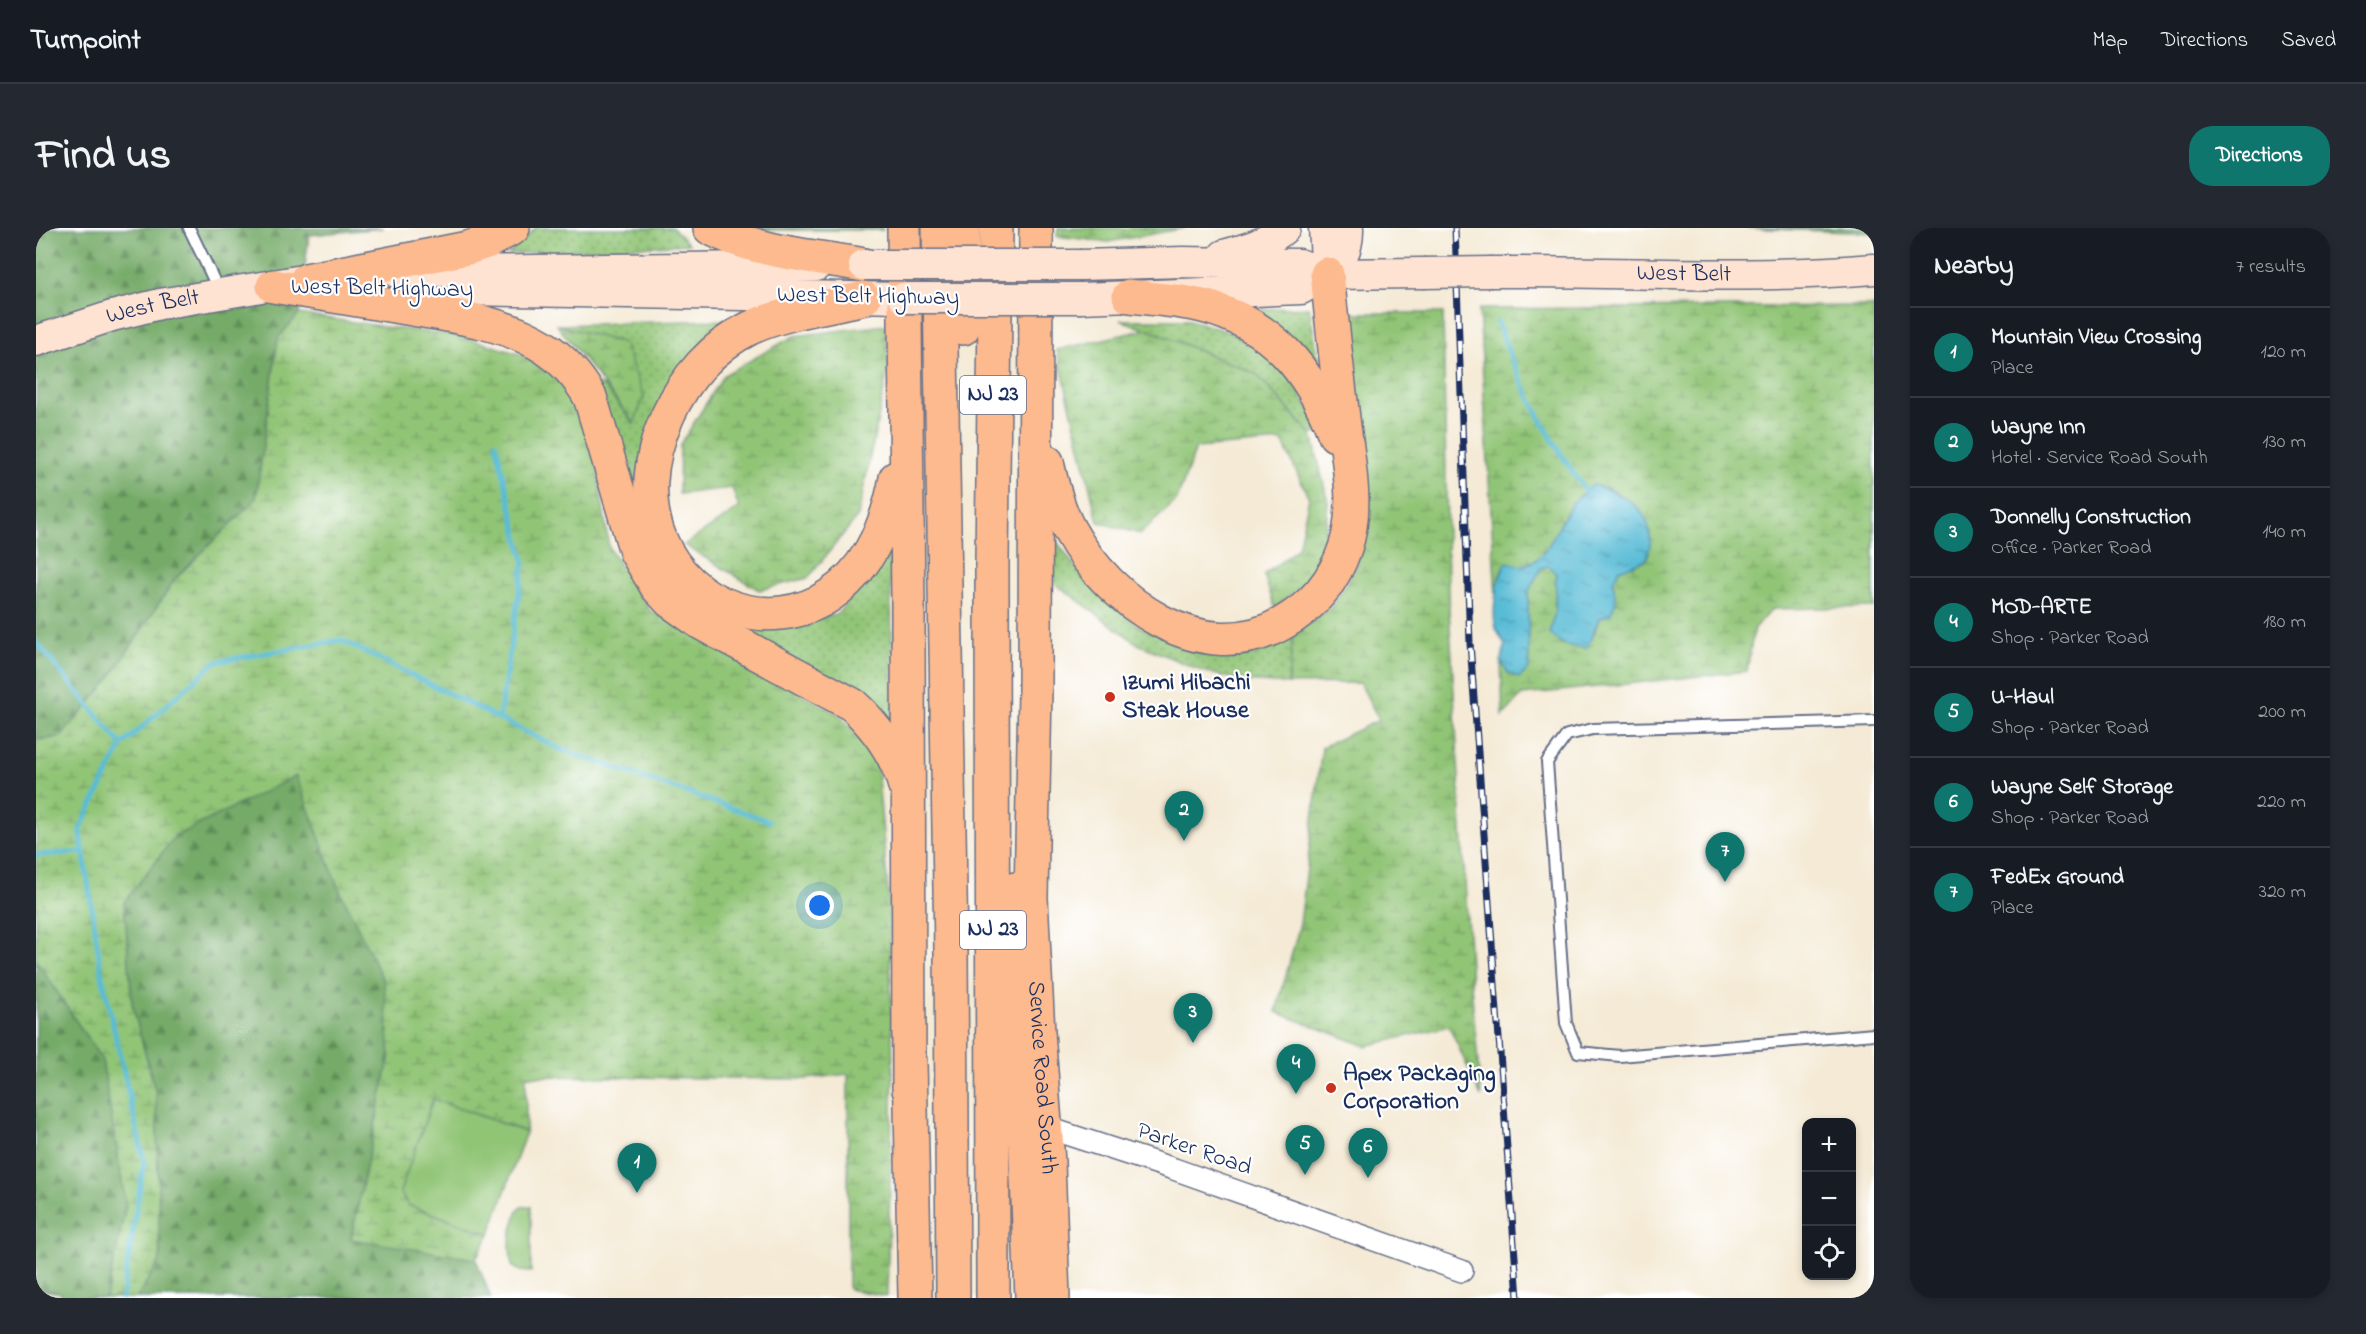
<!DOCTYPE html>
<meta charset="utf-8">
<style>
:root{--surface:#171b24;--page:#242831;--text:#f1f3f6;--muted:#9ea1a6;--line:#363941;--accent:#0f766e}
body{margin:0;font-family:"Indie Flower",sans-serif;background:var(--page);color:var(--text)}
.controls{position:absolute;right:18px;bottom:18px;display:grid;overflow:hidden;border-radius:12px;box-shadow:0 3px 9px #0003}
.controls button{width:54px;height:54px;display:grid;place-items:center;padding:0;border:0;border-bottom:2px solid var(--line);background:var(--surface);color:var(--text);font:30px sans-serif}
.you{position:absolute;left:784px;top:678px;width:21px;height:21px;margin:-15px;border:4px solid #fff;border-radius:50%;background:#1a73e8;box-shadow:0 0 0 9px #1a73e833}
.badge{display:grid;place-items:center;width:39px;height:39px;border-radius:50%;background:var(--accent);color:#fff;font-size:20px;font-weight:700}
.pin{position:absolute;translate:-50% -50px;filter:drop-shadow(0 2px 3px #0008)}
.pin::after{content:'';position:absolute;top:32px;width:21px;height:18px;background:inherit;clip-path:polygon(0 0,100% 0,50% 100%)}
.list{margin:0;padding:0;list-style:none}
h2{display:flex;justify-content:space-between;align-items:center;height:78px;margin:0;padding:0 24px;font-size:26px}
h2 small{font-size:20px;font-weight:400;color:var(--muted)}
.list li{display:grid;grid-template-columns:39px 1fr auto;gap:18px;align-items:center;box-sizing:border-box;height:90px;padding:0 24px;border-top:2px solid var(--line)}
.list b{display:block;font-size:22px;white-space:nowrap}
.list p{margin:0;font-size:20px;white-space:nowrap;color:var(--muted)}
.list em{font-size:20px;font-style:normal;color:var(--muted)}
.icon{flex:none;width:33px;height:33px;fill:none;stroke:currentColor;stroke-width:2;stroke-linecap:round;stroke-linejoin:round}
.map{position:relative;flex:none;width:1838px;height:1070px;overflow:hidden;border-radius:24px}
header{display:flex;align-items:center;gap:36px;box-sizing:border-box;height:84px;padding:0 30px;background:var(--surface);border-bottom:2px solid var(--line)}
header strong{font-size:28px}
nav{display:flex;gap:33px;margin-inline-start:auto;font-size:21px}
.intro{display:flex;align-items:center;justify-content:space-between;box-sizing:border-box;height:144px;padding:0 36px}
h1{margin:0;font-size:42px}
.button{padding:15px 27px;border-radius:24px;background:var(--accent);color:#fff;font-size:21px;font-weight:700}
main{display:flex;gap:36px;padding:0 36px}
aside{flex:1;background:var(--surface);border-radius:24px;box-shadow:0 3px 9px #0003}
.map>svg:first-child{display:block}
.grass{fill:url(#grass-dots);stroke:#567a6a;stroke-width:1.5}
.forest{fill:url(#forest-firs);stroke:#486c62;stroke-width:1.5}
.wetland{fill:url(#wetland-marsh);stroke:#567a6a;stroke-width:1.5}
.park{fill:#91c576;stroke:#567a6a;stroke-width:1.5}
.water{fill:url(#water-ripples);stroke:#39759a;stroke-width:1.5}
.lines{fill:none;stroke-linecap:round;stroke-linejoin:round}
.stream{stroke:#57bbd5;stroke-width:5}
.lane-casing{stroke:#677088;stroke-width:14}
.street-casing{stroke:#677088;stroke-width:24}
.secondary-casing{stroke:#677088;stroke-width:33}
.primary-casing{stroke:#677088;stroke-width:36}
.highway-casing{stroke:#677088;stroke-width:36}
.lane{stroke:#fff;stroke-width:10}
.street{stroke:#fff;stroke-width:21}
.secondary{stroke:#fee3d2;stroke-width:30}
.primary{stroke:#fcba8e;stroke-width:33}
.highway{stroke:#fcba8e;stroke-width:33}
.rail-casing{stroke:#1b2f5e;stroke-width:7}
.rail{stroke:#fff;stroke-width:4.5;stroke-dasharray:14;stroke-linecap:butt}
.secondary-bridge-casing{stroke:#677088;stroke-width:33;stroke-linecap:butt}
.secondary-bridge{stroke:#fee3d2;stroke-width:30}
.poi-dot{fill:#c8321e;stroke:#fff;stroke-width:2}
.labels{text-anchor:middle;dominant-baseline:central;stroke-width:4.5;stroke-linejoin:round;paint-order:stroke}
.shield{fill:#fff;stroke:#5f6d8e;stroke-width:1.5}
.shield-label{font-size:22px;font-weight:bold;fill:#1b2f5e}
.street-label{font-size:24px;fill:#1b2f5e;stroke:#fff}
.poi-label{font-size:24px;font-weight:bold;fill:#1b2f5e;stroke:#fff;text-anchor:start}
</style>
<header>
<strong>Turnpoint</strong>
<nav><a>Map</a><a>Directions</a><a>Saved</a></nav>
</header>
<div class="intro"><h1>Find us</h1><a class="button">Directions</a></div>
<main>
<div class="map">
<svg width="1838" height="1070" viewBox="0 0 1838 1070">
<defs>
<pattern id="grass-dots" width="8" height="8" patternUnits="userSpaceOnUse" patternTransform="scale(1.5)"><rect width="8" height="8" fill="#91c576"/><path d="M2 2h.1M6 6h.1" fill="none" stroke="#76a064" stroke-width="1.8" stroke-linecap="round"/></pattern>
<pattern id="forest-firs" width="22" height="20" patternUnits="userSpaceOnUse" patternTransform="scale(1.5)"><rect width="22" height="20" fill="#74aa67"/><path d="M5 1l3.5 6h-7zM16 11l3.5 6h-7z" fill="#5e8b58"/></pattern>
<pattern id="wetland-marsh" width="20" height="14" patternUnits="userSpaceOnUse" patternTransform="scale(1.5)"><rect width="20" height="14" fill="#91c576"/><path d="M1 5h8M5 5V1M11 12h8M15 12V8" fill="none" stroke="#76a064"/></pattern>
<pattern id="water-ripples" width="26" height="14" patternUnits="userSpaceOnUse" patternTransform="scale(1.5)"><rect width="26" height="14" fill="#57bbd5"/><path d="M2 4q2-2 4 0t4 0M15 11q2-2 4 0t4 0" fill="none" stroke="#4798b0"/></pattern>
</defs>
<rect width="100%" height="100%" fill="#fff"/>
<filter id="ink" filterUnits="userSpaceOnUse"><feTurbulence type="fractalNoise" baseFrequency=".0167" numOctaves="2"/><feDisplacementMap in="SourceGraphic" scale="12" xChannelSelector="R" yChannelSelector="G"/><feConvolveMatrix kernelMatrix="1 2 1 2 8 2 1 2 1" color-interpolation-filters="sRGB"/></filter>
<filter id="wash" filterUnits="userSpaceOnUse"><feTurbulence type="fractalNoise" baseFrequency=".008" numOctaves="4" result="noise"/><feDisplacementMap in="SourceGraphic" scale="24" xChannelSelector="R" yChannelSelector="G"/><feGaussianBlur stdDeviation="1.35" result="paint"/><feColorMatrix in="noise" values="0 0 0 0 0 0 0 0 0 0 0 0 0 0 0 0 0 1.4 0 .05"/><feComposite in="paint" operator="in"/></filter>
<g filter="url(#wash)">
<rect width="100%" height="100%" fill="#f4ead5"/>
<g class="grass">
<path d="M500 0H637L653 16 472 26Z"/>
<path d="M1273 79 1287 156 1208 82Z"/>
<path d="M715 91 657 131 599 291 558 155 568 158 597 195 588 116 521 97Z"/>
<path d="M1085 92H1153L1197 105 1243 134 1287 202 1276 207 1220 146Z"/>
<path d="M1012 302 1052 356 1103 398 1172 425 1219 427 1259 406 1252 456 1208 453 1166 443 1102 416 1013 351Z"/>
<path d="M854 325 858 515 698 404 800 387Z"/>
</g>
<g class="forest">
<path d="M0 0H347L273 7 263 86 242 110 220 271 139 351 73 452 25 509 0 512Z"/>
<path d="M1710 0H1838V5Z"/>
<path d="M260 547 301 656 348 754 354 827 315 1010 440 1031 455 1070H101L124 1031 120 866 96 776 88 674 139 608Z"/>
<path d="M0 732 66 832 90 978 70 1070H26L25 1065 0 1061Z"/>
</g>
<g class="wetland">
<path d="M701 0H846L847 2H704Z"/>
<path d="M1022 0H1149L1072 14 1021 8Z"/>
<path d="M1838 78V379L1736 381 1718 400 1711 443 1486 467 1467 488 1465 433 1472 445 1493 441 1492 365 1504 340 1513 338 1520 346 1519 383 1514 404 1558 407 1563 390 1579 373 1577 353 1583 342 1597 337 1590 270 1573 261 1557 257 1536 275 1511 320 1499 333 1465 344 1460 369 1443 81Z"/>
<path d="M1312 85H1407L1412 363 1435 756 1445 869 1413 798 1330 818 1240 784 1264 696 1286 519 1343 492 1324 455 1252 456 1257 408 1297 378 1321 337 1335 286Z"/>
<path d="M263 86 350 99 425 108 483 126 517 142 557 211 573 320 614 383 802 486 840 527 853 674 857 846 851 1068 812 1061V846L770 851 490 848V904L397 871 372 977 454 1006 440 1031 315 1011 354 827 348 754 301 656 260 548 139 608 88 674 96 776 120 866 124 1032 101 1070H70L90 978 66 832 0 732V512L25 509 73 452 139 351 220 271 242 110Z"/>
<path d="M521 97 588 115 608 169 598 195Z"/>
<path d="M849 97 853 137 822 288 772 350 723 362 648 317 703 280 696 260 643 266 644 217 688 147 758 108Z"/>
<path d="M1111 101 1220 146 1276 207 1292 274 1286 339 1239 380 1228 347 1262 320 1273 270 1246 213 1160 220 1141 272 1104 306 1062 294 1021 122Z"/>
</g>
<g class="park">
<path d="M397 871 490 904 454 1006 372 977 364 964Z"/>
<path d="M495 978V1044L484 1043 476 1038C472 1012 474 1007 482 982L485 979Z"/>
</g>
<path class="water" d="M1557 257C1596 268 1624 288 1611 331L1583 342 1577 353 1580 373 1574 387 1563 390 1551 420C1534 419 1523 418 1514 404L1519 383 1520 346 1513 338 1505 340 1492 365 1493 441 1483 450 1472 445 1465 433 1469 418C1467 412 1462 406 1460 400 1455 383 1461 349 1471 334L1486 338 1499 333 1511 320 1536 275Z"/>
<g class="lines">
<g class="stream">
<path d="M1461 94C1483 154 1512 210 1549 262"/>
<path d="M460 215 488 334 463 490"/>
<path d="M0 414 86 517"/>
<path d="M0 627 47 624"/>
<path d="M86 1070 108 933 66 748 44 601 86 517 179 434 305 412 524 521 733 593"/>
</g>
</g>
</g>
<g filter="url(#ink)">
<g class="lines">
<g class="lane-casing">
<g id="lane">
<path d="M153 0 184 65"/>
<path d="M1838 493 1557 501 1531 507 1511 534 1530 795 1542 824 1584 828 1838 806"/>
</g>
</g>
<g class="street-casing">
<path id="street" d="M1009 899 1138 941 1426 1043"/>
</g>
<g class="secondary-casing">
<g id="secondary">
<path d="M1288 0 1291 46"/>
<path d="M1188 27C1210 21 1232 15 1249 0"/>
<path d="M1045 37 1147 34 1263 36 1291 46 1387 45"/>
<path d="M360 44 780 38"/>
<path id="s1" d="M1456 44C1584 43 1711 52 1838 41"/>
<path d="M426 62 868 70"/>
<path d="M1045 70 1265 61C1292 45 1313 35 1312 0"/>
<path id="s2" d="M0 113 76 88 124 76 261 53"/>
</g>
</g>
<g class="primary-casing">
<g id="primary">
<path d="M674 0C720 24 777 28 828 37"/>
<path d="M868 0 872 373 873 862"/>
<path id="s3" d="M1000 8 999 462 995 670 1002 804 1012 934 1017 1070"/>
<path d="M270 52 432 20 453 13 477 0"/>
<path d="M237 58C279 65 322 72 364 79 411 87 467 93 508 119 528 132 542 148 554 169L600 324 621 359 634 373 665 395 817 477C841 499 860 526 869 558"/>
<path d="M1093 68C1117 71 1143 72 1167 78 1237 96 1274 142 1299 207"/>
<path d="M828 70C791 79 749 84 714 100 677 118 649 150 632 187 544 381 818 486 860 250"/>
<path d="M1011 234C1016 258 1022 282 1034 303 1073 374 1166 442 1247 395 1277 378 1298 353 1309 320 1323 280 1312 232 1307 190 1301 142 1296 94 1291 46"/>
</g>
</g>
<g class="highway-casing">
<g id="highway">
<path d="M903 0 915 722 917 1070"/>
<path d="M1000 0V13"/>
<path d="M927 100V0"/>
<path d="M979 661 996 1070"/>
<path d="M874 833 879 1070"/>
<path d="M957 1070 956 333 960 0"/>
</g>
</g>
<use href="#lane" class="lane"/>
<use href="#street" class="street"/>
<use href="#secondary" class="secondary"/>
<use href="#primary" class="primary"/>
<use href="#highway" class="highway"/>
<g class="rail-casing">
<path id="rail" d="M1419 0 1434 415 1482 1070"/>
</g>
<use href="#rail" class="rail"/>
<g class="secondary-bridge-casing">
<g id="secondary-bridge">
<path d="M828 37H1045"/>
<path d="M1387 45 1456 44"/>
<path d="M868 70H1045"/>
</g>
</g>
<use href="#secondary-bridge" class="secondary-bridge"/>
</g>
</g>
<g class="poi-dot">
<circle cx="1074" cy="469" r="6"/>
<circle cx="1295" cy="860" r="6"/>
</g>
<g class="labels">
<g class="shield">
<rect x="924" y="148" width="66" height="38" rx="4.5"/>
<rect x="924" y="683" width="66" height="38" rx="4.5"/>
</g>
<g class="shield-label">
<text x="957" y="167">NJ 23</text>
<text x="957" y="702">NJ 23</text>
</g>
<g class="street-label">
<text stroke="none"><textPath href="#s1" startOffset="192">West Belt</textPath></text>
<text transform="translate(346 61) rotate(1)">West Belt Highway</text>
<text transform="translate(832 69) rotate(1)">West Belt Highway</text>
<text stroke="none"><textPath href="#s2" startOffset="122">West Belt</textPath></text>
<text stroke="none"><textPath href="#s3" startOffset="842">Service Road South</textPath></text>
<text transform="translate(1158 922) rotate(19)">Parker Road</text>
</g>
<g class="poi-label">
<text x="1086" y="455">Izumi Hibachi<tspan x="1086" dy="28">Steak House</tspan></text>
<text x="1307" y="846">Apex Packaging<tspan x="1307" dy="28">Corporation</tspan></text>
</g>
</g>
</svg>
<div class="controls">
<button>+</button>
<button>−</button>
<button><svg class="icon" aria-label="locate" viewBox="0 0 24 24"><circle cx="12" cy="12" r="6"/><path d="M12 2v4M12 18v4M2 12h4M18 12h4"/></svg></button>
</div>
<div class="you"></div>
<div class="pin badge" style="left:601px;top:965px">1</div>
<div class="pin badge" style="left:1148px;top:613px">2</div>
<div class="pin badge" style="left:1157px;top:815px">3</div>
<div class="pin badge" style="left:1260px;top:866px">4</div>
<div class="pin badge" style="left:1269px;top:947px">5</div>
<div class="pin badge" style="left:1332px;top:950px">6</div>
<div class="pin badge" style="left:1689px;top:654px">7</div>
</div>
<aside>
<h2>Nearby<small>7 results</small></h2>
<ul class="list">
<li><span class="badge">1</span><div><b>Mountain View Crossing</b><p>Place</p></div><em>120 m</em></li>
<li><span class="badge">2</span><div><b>Wayne Inn</b><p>Hotel · Service Road South</p></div><em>130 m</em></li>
<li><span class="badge">3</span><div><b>Donnelly Construction</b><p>Office · Parker Road</p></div><em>140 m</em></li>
<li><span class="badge">4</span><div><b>MOD-ARTE</b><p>Shop · Parker Road</p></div><em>180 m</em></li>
<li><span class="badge">5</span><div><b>U-Haul</b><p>Shop · Parker Road</p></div><em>200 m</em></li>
<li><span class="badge">6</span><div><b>Wayne Self Storage</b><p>Shop · Parker Road</p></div><em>220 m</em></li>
<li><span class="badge">7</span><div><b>FedEx Ground</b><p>Place</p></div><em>320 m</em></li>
</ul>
</aside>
</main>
